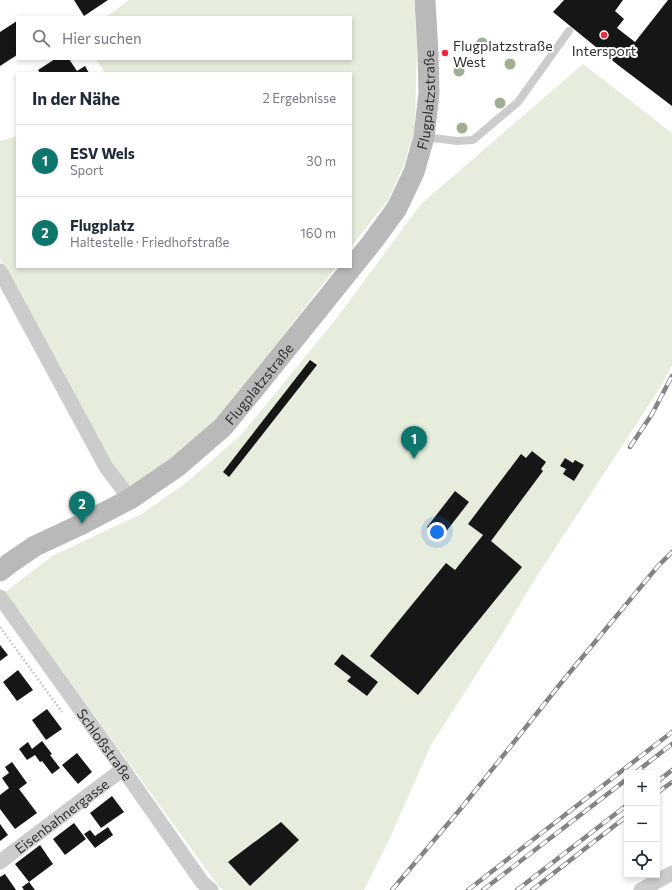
<!DOCTYPE html>
<html lang="de">
<meta charset="utf-8">
<style>
:root{--surface:#fff;--page:#f6f6f7;--text:#1f2937;--muted:#747a83;--line:#e0e1e3;--accent:#0f766e}
body{margin:0;font-family:Commissioner,sans-serif;background:var(--page);color:var(--text)}
.controls{position:absolute;right:12px;bottom:12px;display:grid;overflow:hidden;border-radius:0px;box-shadow:0 2px 6px #0003}
.controls button{width:36px;height:36px;display:grid;place-items:center;padding:0;border:0;border-bottom:1px solid var(--line);background:var(--surface);color:var(--text);font:20px sans-serif}
.you{position:absolute;left:437px;top:532px;width:14px;height:14px;margin:-10px;border:3px solid #fff;border-radius:50%;background:#1a73e8;box-shadow:0 0 0 6px #1a73e833}
.badge{display:grid;place-items:center;width:26px;height:26px;border-radius:50%;background:var(--accent);color:#fff;font-size:13px;font-weight:700}
.pin{position:absolute;translate:-50% -33px;filter:drop-shadow(0 1px 2px #0008)}
.pin::after{content:'';position:absolute;top:21px;width:14px;height:12px;background:inherit;clip-path:polygon(0 0,100% 0,50% 100%)}
.list{margin:0;padding:0;list-style:none}
h2{display:flex;justify-content:space-between;align-items:center;height:52px;margin:0;padding:0 16px;font-size:17px}
h2 small{font-size:13px;font-weight:400;color:var(--muted)}
.list li{display:grid;grid-template-columns:26px 1fr auto;gap:12px;align-items:center;box-sizing:border-box;height:72px;padding:0 16px;border-top:1px solid var(--line)}
.list b{display:block;font-size:15px;white-space:nowrap}
.list p{margin:0;font-size:13px;white-space:nowrap;color:var(--muted)}
.list em{font-size:13px;font-style:normal;color:var(--muted)}
.icon{flex:none;width:22px;height:22px;fill:none;stroke:currentColor;stroke-width:2;stroke-linecap:round;stroke-linejoin:round}
.map{position:relative;flex:none;width:672px;height:890px;overflow:hidden}
.search{position:absolute;background:var(--surface);box-shadow:0 2px 6px #0003;left:16px;top:16px;width:336px;height:44px;display:flex;align-items:center;gap:10px;box-sizing:border-box;padding:0 14px;border-radius:0px;color:var(--muted);font-size:15px}
.panel{position:absolute;background:var(--surface);box-shadow:0 2px 6px #0003;left:16px;top:72px;width:336px;height:196px;border-radius:0px}
.map>svg:first-child{display:block}
.green{fill:#e6eddc}
.building{fill:#161616}
.lines{fill:none;stroke-linecap:round;stroke-linejoin:round}
.path{stroke:#ccc;stroke-width:2.5;stroke-dasharray:2 2;stroke-linecap:butt}
.lane{stroke:#ccc;stroke-width:8}
.street{stroke:#ccc;stroke-width:15}
.secondary{stroke:#b9b9b9;stroke-width:21}
.rail-casing{stroke:#848484;stroke-width:4.5}
.rail{stroke:#fff;stroke-width:3;stroke-dasharray:9;stroke-linecap:butt}
.tree{fill:#a0af93}
.poi-dot{fill:#ec2b3d;stroke:#fff;stroke-width:1.5}
.labels{text-anchor:middle;dominant-baseline:central;stroke-width:4;stroke-linejoin:round;paint-order:stroke}
.poi-label{font-size:14px;fill:#2f2f2f;stroke:#fff;text-anchor:start}
.street-label{font-size:14px;fill:#2f2f2f;stroke:#fff}
</style>
<div class="map">
<svg width="672" height="890" viewBox="0 0 672 890">
<rect width="100%" height="100%" fill="#fff"/>
<g class="green">
<path d="M129 0H414L417 46 415 129 403 167 388 200 351 247V73H105L96 59H351V17H106Z"/>
<path d="M583 64 672 133V366L656 394 535 579 499 639 431 745 389 840 364 890H224L219 887 5 592 52 556 143 513 187 482 241 435 336 319 421 204Z"/>
<path d="M17 136V267H336L220 417 184 449 128 488 106 452 33 323 0 258V141Z"/>
</g>
<g class="building">
<path d="M74 0H108L84 16Z"/>
<path d="M564 0H623L615 11 624 19 617 28 635 42 668 0H672V106L618 65 553 12Z"/>
<path d="M17 21V55L0 66V32Z"/>
<path d="M55 59H69L77 71 85 66 89 73H40L38 70Z"/>
<path d="M310 360 317 365 229 477 223 472Z"/>
<path d="M532 451 546 462 541 469 543 471 491 541 522 567 418 695 370 656 446 563 455 570 483 535 468 524 521 454 526 458Z"/>
<path d="M565 458 573 463 575 460 584 465 574 481 563 474 566 469 560 466Z"/>
<path d="M455 491 469 502 441 538 427 527Z"/>
<path d="M0 645 8 655 0 661Z"/>
<path d="M342 654 378 682 367 696 347 681 351 677 334 664Z"/>
<path d="M18 670 33 690 17 701 3 682Z"/>
<path d="M47 709 62 729 46 740 32 720Z"/>
<path d="M42 741 52 754 50 755 60 768 52 774 42 761 40 762 35 755 27 760 19 749 28 742 32 749Z"/>
<path d="M77 753 92 772 78 784 62 765Z"/>
<path d="M12 762 27 783 19 789 37 813 15 829 0 809V795L9 788 2 778 9 773 5 767Z"/>
<path d="M112 796 124 812 101 828 90 813Z"/>
<path d="M281 822 299 840 250 886 228 862Z"/>
<path d="M74 823 86 839 65 855 53 839Z"/>
<path d="M0 824 8 835 0 841Z"/>
<path d="M108 827 113 835 95 848 84 834 90 830 95 836Z"/>
<path d="M40 845 53 864 29 882 15 864Z"/>
<path d="M5 874 16 890H0V877Z"/>
<path d="M29 882 35 890H24L22 887Z"/>
</g>
<g class="lines">
<path class="path" d="M0 627 62 712"/>
<path class="lane" d="M425 137 457 141 473 140 518 102 569 31"/>
<g class="street">
<path d="M0 271 106 467 130 499"/>
<path id="s1" d="M0 597 123 769 202 882 211 890"/>
<path id="s2" d="M0 862 123 769"/>
<path d="M641 890 672 873"/>
</g>
<path class="secondary" id="s3" d="M0 571 10 563 35 546 82 524 130 499 178 466 223 427 263 378 373 241 397 208 414 172 424 137 429 93 428 54 425 0"/>
<g class="rail-casing">
<g id="rail">
<path d="M630 447 652 414 672 376"/>
<path d="M635 773 672 744"/>
<path d="M657 782 672 770"/>
<path d="M657 793 672 782"/>
<path d="M392 890 463 806 561 683 658 566 672 552"/>
<path d="M468 890 672 732"/>
<path d="M483 890 627 779"/>
<path d="M517 890 627 805"/>
<path d="M532 890 627 816"/>
</g>
</g>
<use href="#rail" class="rail"/>
</g>
<g class="tree">
<circle cx="482" cy="43" r="5.5"/>
<circle cx="510" cy="64" r="5.5"/>
<circle cx="459" cy="71" r="5.5"/>
<circle cx="500" cy="103" r="5.5"/>
<circle cx="462" cy="128" r="5.5"/>
</g>
<g class="poi-dot">
<circle cx="604" cy="35" r="4"/>
<circle cx="445" cy="53" r="4"/>
</g>
<g class="labels">
<g class="poi-label">
<text x="453" y="45">Flugplatzstraße<tspan x="453" dy="16">West</tspan></text>
<text x="604" y="50" text-anchor="middle">Intersport</text>
</g>
<g class="street-label">
<text stroke="none"><textPath href="#s3" startOffset="660">Flugplatzstraße</textPath></text>
<text stroke="none"><textPath href="#s3" startOffset="323">Flugplatzstraße</textPath></text>
<text stroke="none"><textPath href="#s1" startOffset="181">Schloßstraße</textPath></text>
<text stroke="none"><textPath href="#s2" startOffset="77">Eisenbahnergasse</textPath></text>
</g>
</g>
</svg>
<div class="controls">
<button>+</button>
<button>−</button>
<button><svg class="icon" aria-label="locate" viewBox="0 0 24 24"><circle cx="12" cy="12" r="6"/><path d="M12 2v4M12 18v4M2 12h4M18 12h4"/></svg></button>
</div>
<div class="you"></div>
<div class="pin badge" style="left:414px;top:459px">1</div>
<div class="pin badge" style="left:82px;top:524px">2</div>
<div class="search"><svg class="icon" aria-label="search" viewBox="0 0 24 24"><circle cx="10" cy="10" r="6"/><path d="M15 15l6 6"/></svg>Hier suchen</div>
<section class="panel">
<h2>In der Nähe<small>2 Ergebnisse</small></h2>
<ul class="list">
<li><span class="badge">1</span><div><b>ESV Wels</b><p>Sport</p></div><em>30 m</em></li>
<li><span class="badge">2</span><div><b>Flugplatz</b><p>Haltestelle · Friedhofstraße</p></div><em>160 m</em></li>
</ul>
</section>
</div>
